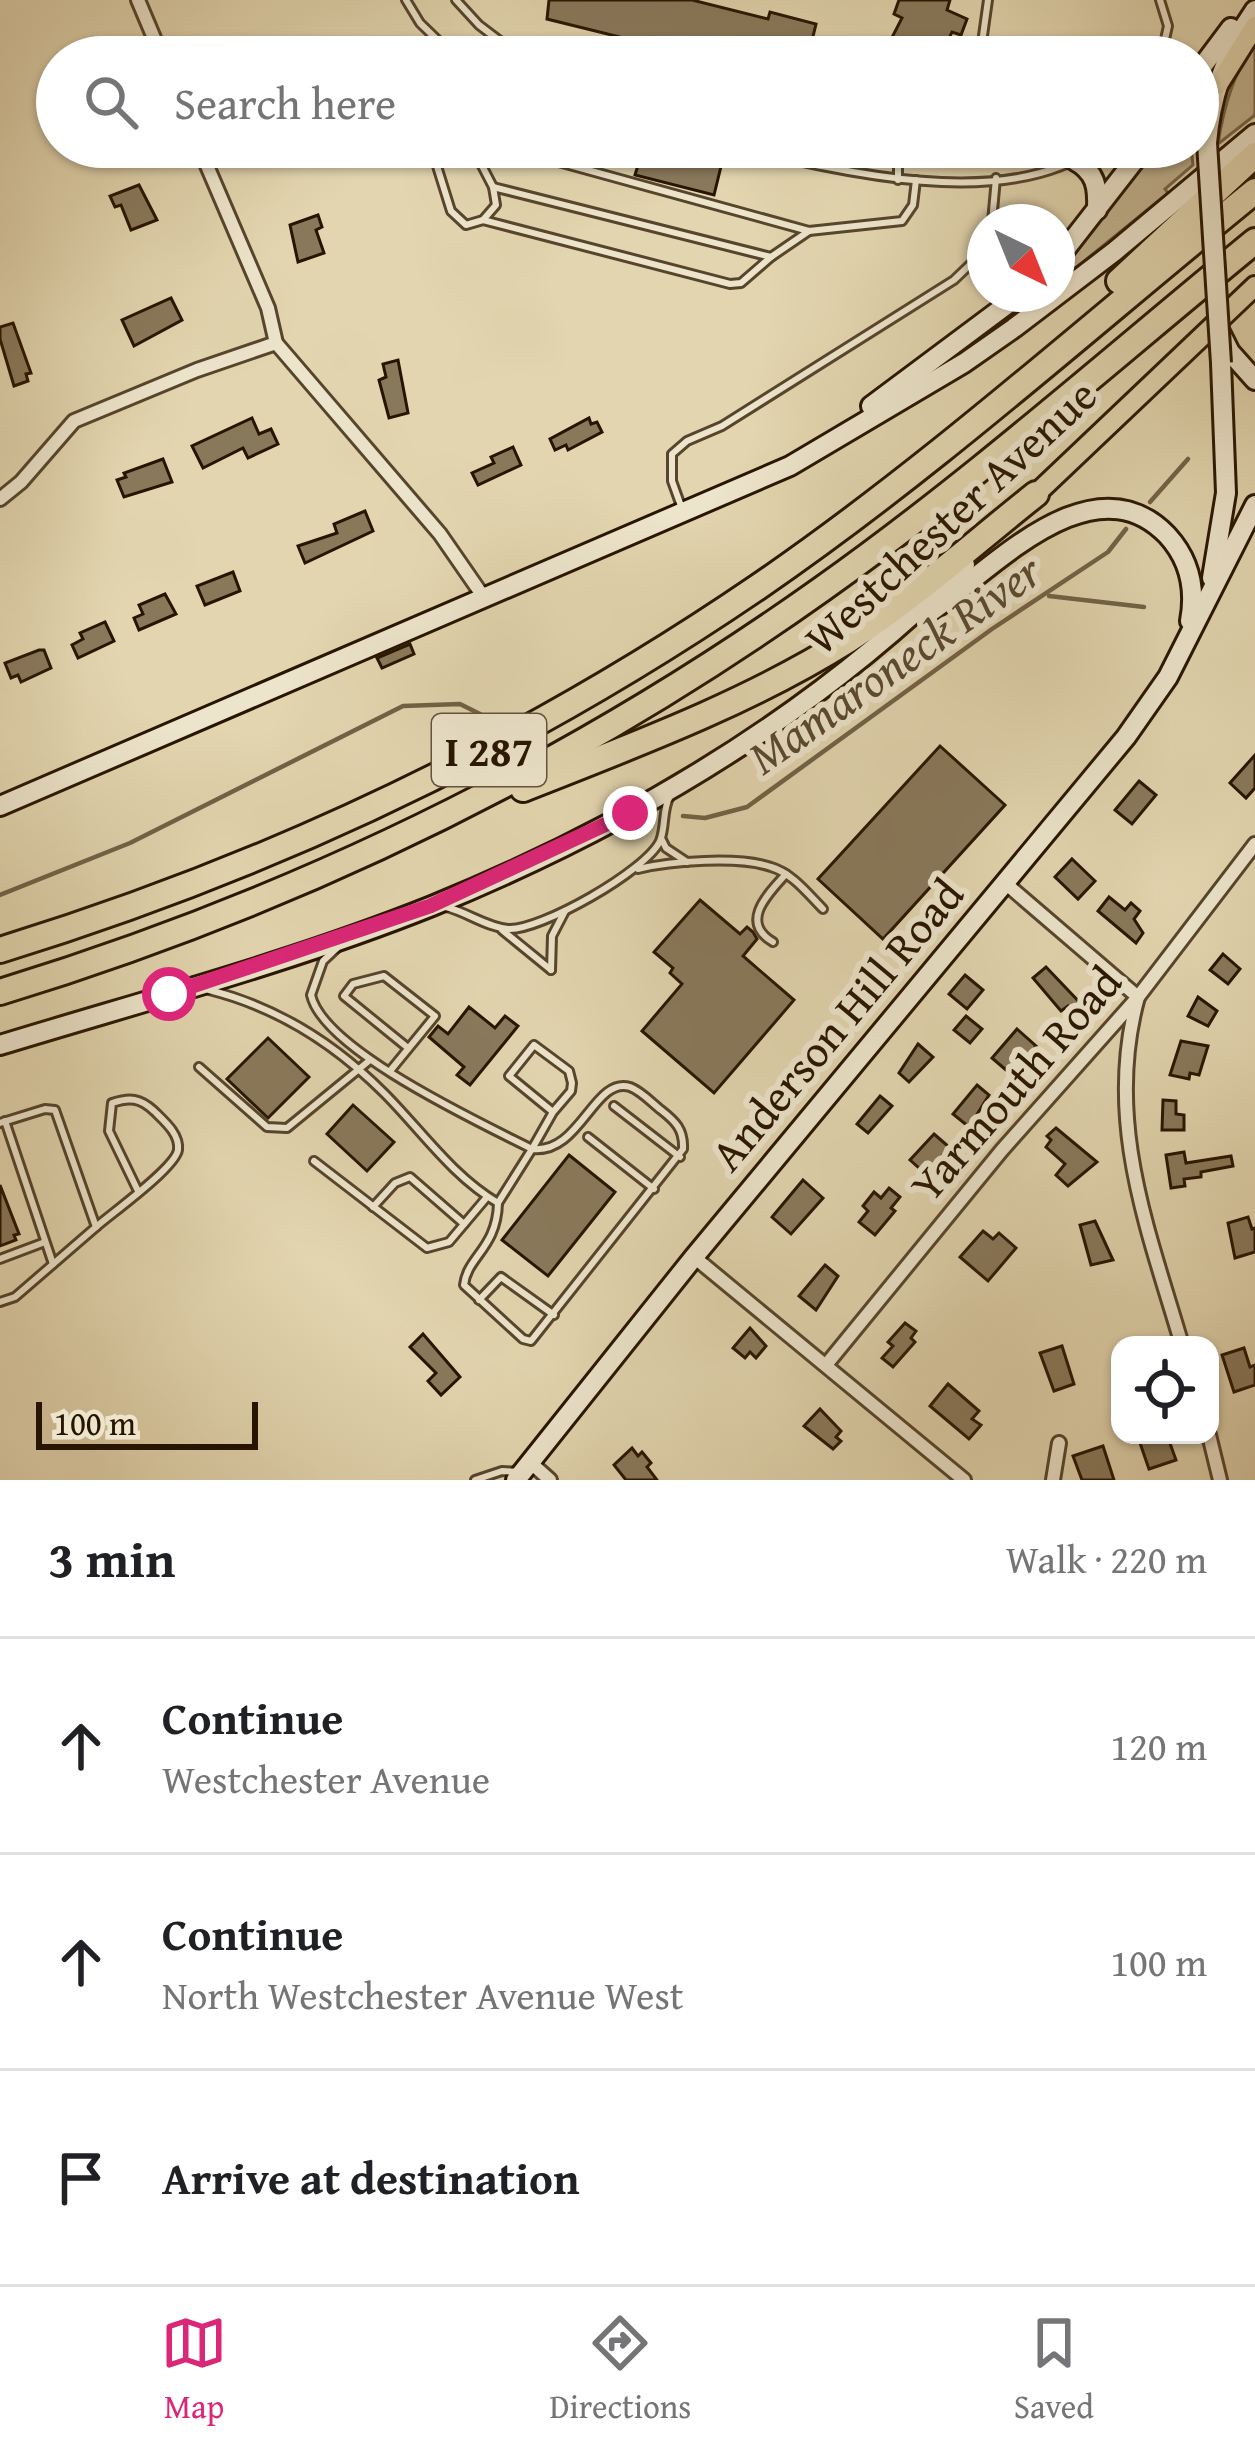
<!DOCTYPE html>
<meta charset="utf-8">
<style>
:root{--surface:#fff;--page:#f6f6f6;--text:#202124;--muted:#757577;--line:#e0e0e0;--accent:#db2777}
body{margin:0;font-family:"Gentium Book Plus",serif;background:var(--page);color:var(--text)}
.controls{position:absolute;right:36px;bottom:36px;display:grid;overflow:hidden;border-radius:24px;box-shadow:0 3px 9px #0004}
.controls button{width:108px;height:108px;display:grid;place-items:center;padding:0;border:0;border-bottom:3px solid var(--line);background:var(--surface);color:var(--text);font:60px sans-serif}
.compass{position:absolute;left:967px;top:204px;width:108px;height:108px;border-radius:50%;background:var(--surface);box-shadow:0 3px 9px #0004;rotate:137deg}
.scale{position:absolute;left:36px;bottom:30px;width:222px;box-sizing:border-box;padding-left:12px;border:6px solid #281500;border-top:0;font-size:33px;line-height:42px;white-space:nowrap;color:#281500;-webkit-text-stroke:9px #ece4cb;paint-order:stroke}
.stop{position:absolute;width:36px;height:36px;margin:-27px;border:9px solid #db2777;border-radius:50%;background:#fff}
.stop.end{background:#db2777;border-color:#fff;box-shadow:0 3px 12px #0008}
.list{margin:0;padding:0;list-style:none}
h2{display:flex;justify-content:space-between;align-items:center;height:156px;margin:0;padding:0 48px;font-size:51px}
h2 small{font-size:39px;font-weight:400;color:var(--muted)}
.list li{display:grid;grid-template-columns:78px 1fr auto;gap:36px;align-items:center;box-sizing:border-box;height:216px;padding:0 48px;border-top:3px solid var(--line)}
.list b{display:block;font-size:45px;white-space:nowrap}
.list p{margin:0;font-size:39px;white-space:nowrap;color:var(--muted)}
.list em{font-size:39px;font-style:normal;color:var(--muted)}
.icon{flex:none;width:66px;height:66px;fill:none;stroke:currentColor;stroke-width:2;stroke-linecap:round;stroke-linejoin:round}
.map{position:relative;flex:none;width:1255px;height:1480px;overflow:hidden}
.search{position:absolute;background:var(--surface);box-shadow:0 3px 9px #0004;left:36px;right:36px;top:36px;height:132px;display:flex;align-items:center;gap:30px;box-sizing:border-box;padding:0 42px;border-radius:66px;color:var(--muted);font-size:45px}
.sheet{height:804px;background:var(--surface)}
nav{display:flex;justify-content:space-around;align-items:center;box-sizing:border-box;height:168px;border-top:3px solid var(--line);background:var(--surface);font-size:33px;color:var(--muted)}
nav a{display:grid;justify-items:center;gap:6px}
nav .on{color:var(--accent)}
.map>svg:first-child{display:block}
.green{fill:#c2b491;stroke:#756448;stroke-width:3}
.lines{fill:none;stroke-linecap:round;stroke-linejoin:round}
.stream{stroke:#726146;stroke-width:4.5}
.building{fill:#89795b;stroke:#281500;stroke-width:3}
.service-casing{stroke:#56452c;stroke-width:12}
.minor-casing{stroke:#56452c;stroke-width:18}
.secondary-casing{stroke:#281500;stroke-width:24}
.primary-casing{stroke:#281500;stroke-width:24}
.motorway-casing{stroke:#281500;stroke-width:30}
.service{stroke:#ece4cb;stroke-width:6}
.minor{stroke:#ece4cb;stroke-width:12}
.secondary{stroke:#ece4cb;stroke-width:18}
.primary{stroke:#e2d5af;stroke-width:18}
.motorway{stroke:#e2d5af;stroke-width:24}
.secondary-bridge-casing{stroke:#281500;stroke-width:24;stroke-linecap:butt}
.secondary-bridge{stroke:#ece4cb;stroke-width:18}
.route{stroke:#db2777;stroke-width:15}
.labels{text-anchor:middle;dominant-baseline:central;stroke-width:12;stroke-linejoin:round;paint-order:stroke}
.shield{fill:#ece4cb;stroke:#63533d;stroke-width:3}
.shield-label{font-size:42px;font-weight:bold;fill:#281500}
.street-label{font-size:45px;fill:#281500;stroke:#ece4cb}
.water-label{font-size:48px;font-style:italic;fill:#59482e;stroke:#ece4cb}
</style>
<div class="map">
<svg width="1255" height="1480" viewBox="0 0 1255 1480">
<rect width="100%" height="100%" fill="#e2d5af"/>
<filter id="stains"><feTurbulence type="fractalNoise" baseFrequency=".00167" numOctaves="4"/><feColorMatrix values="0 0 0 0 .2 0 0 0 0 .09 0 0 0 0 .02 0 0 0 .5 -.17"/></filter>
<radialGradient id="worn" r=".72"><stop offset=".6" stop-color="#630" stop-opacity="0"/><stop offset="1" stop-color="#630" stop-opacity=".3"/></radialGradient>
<g class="green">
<path d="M1255 38V115L1218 144C1224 104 1235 73 1255 38Z"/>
<path d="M1153 147H1191L1193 165 1165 189 1168 193 1057 283V270L1100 221Z"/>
</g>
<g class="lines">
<g class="stream">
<path d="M1150 502 1188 459"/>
<path d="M1049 596 1144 607"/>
<path d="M683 816 705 818 747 807 992 629 1108 552 1126 529"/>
<path d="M0 895 130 843 403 706 460 704 480 714"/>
</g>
</g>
<g class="building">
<path d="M549 0H692L768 19 770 12 816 24 808 57 682 54V57H627L632 40 547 19Z"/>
<path d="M899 0H950L947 10 967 19 961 35 952 32 940 57H882L902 18 894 14Z"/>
<path d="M631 147 725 150 714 195 635 175 639 162 628 159Z"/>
<path d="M139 185 157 220 131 230 121 205 115 207 110 196Z"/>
<path d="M318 215 322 227 316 230 324 253 298 262 290 225Z"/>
<path d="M171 298 182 320 134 346 122 320Z"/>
<path d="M13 323 31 373 26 374 28 381 14 386 0 339V327Z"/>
<path d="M398 360 408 413 389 418 379 380 386 377 383 364Z"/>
<path d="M252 418 259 434 271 429 278 444 248 458 243 448 203 468 192 446Z"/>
<path d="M589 418 591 424 597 422 602 432 568 450 566 445 555 450 550 439Z"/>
<path d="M513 447 521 465 478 485 472 473 494 463 491 457Z"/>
<path d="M163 459 172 482 124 497 117 480 126 477 124 473Z"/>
<path d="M365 511 373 531 305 563 298 546 337 533 334 524Z"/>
<path d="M233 572 240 591 205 605 197 586Z"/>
<path d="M165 594 176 614 139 630 134 618 143 614 139 605Z"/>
<path d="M105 622 114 641 78 658 72 645 83 639 80 633Z"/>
<path d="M410 644 414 654 382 668 377 658Z"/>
<path d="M39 650H44L51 668 21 682 18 675 11 678 5 663Z"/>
<path d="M940 746 1005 805 883 939 818 879Z"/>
<path d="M1255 755V788L1246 798 1230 783Z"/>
<path d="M1139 781 1156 795 1132 824 1115 810Z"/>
<path d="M1072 859 1095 881 1078 899 1055 877Z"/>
<path d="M1109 897 1125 910 1131 903 1140 911 1134 919 1143 933 1136 943 1098 911Z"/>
<path d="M700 900 740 934 747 927 753 932 757 939 743 956 794 1000 714 1093 642 1031 682 984 670 973 673 968 654 952Z"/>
<path d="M1223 954 1240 969 1228 984 1210 970Z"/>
<path d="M1046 967 1084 1007 1075 1015 1068 1006 1061 1011 1033 978Z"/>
<path d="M965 975 983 990 967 1009 949 994Z"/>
<path d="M1198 997 1217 1011 1208 1026 1188 1016Z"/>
<path d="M469 1007 495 1028 505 1016 518 1026 470 1085 457 1075 464 1067 429 1037 438 1026 448 1034Z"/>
<path d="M966 1016 982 1029 970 1043 954 1030Z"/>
<path d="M1017 1029 1036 1046 1013 1076 992 1058Z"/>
<path d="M268 1038 309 1077 268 1118 227 1079Z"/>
<path d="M1181 1041 1208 1046 1199 1075 1190 1073 1189 1079 1170 1075Z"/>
<path d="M918 1044 933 1057 909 1082 899 1073Z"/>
<path d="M977 1085 989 1095 969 1127 953 1114Z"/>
<path d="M880 1096 892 1106 868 1133 857 1124Z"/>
<path d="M1163 1100 1176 1101V1114L1184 1115V1130H1162Z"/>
<path d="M353 1105 394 1142 367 1171 327 1134Z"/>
<path d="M1056 1128 1097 1162 1068 1186 1056 1175 1065 1164 1046 1147 1051 1140 1047 1136Z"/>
<path d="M934 1134 949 1147 927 1175 910 1160Z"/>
<path d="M1184 1152 1186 1163 1231 1156 1233 1166 1201 1172V1177L1184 1179 1185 1186 1171 1188 1166 1155Z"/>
<path d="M569 1155 615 1192 548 1276 502 1240Z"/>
<path d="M803 1180 823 1198 791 1234 772 1217Z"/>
<path d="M0 1185 19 1234 14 1235 16 1240 0 1246Z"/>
<path d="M889 1188 900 1197 891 1208 895 1211 875 1235 859 1222 868 1211 863 1206 874 1192 881 1198Z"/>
<path d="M1248 1217 1252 1229 1255 1228V1252L1235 1258 1228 1223Z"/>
<path d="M1095 1221 1113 1260 1091 1265 1080 1225Z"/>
<path d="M983 1231 993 1239 999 1233 1016 1248 988 1281 960 1257Z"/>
<path d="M825 1265 838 1276 816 1310 799 1296Z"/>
<path d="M905 1323 916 1331 911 1338 915 1342 893 1367 882 1358 893 1346 888 1342Z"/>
<path d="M750 1328 766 1346 756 1358 750 1352 745 1358 733 1348Z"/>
<path d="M423 1334 460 1377 441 1395 428 1381 436 1373 410 1347Z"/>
<path d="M1062 1346 1074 1384 1054 1391 1040 1353Z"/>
<path d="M1244 1348 1250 1367 1255 1365V1385L1234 1392 1222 1355Z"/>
<path d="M948 1384 979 1411 972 1419 981 1425 969 1439 930 1406Z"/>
<path d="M820 1409 841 1431 836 1437 841 1441 833 1449 804 1426Z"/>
<path d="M1167 1435 1176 1460 1149 1469 1140 1443Z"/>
<path d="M1103 1446 1114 1480H1082L1073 1456Z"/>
<path d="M632 1448 638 1456 642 1452 651 1463 647 1467 657 1480H626L614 1465Z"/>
</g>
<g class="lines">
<g class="service-casing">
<g id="service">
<path d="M406 0 420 23 455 57"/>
<path d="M456 0 479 25 521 57"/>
<path d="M1160 0 1168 26 1161 57"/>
<path d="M417 57 432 36"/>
<path d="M980 57 988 0"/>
<path d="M431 147 451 211 466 225 483 220 496 205 493 187 477 156 488 148 533 155 809 231 902 221 913 205 916 180"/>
<path d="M739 147C837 171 1007 213 1096 147"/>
<path d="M898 180V162L908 147"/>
<path d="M493 187 771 257 809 231"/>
<path d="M483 220 730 284 741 283 771 257"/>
<path d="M992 222 996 178"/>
<path d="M681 506 672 481V454L687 441 722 426 954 280 979 256 985 244"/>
<path d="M662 840 666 848 687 862"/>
<path d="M638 869C671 861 739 856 771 867 792 873 808 894 823 909"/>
<path d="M446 907C467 912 486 927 508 929 540 931 646 871 660 841 666 826 662 810 670 796"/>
<path d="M502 930 551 970"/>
<path d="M773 942C739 922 768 894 786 874"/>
<path d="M551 970 552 936 565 911"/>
<path d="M209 990C277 1007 335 1044 384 1093 421 1130 452 1176 498 1203L532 1149C481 1123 323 1050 311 995L323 961 338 947"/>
<path d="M199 1067 267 1127 287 1128 370 1060"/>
<path d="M390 1071 435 1016 384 976 353 984 344 996 408 1048"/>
<path d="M614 1106 680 1157"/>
<path d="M5 1121 53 1264"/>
<path d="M0 1123 45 1109 55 1110 96 1227 15 1297 0 1302"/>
<path d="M588 1137 654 1189"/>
<path d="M314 1161 427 1248 449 1242 487 1197"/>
<path d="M498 1203C497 1248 467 1257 464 1285L523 1339 531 1341 683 1149C684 1129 675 1121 661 1110 651 1102 641 1091 630 1087 594 1076 580 1155 532 1149L553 1112 571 1091 572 1083 569 1071 534 1045 509 1076 553 1112"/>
<path d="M373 1207 395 1183 410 1177 464 1224"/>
<path d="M96 1227C112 1213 175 1168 178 1150 180 1134 164 1121 154 1111 140 1098 130 1097 112 1103L109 1131 138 1191"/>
<path d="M0 1259 45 1242"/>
<path d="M479 1300 501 1277 554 1315"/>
<path d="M475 1480 502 1471 518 1472"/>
</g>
</g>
<g class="minor-casing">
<g id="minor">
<path d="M138 0 162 57"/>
<path d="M199 147 268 308 276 343 440 534 485 599"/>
<path d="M0 499 21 482 74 421 197 370 276 343"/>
<path d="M1004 882 1138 997C1104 1120 1148 1229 1182 1345"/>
<path d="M694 1257 964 1480"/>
<path d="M826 1365 1002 1150 1138 997 1255 844"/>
<path d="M1209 1435 1220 1480"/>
<path d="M531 1463 550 1480"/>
<path d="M1053 1480 1059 1443"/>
</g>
</g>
<g class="secondary-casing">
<g id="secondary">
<path d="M1198 72 1231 28"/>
<path d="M1207 143C1211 94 1227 50 1255 10"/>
<path d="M1074 160C1096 172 1098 187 1097 210"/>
<path d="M1057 260 1145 147"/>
<path d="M1219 330 1230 352 1255 380"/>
<path d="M871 406 1021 294"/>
<path d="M1212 578 1226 493 1221 363"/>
<path d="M926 615C989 573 1091 457 1167 535 1190 560 1196 589 1190 621"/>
<path d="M0 806 790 466 964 363 1014 328 1115 251 1255 134"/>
<path d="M0 1045C144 1001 292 962 432 906 628 826 815 715 965 565"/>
<path d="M516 1480 694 1257 1126 737 1168 677 1255 505"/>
</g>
</g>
<g class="primary-casing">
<g id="primary">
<path d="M1218 85 1255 26"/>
<path d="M1036 494 1255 286"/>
</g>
</g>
<g class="motorway-casing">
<g id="motorway">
<path d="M1119 281 1255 155"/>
<path d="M523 789C632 746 748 703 848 640 915 597 974 543 1036 494"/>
<path d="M0 950C270 867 525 746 758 587 933 467 1091 324 1255 191"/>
<path d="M0 992C294 902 572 767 822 589 973 482 1112 358 1255 241"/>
</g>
</g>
<use href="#service" class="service"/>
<use href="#minor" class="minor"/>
<use href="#secondary" class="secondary"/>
<use href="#primary" class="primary"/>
<use href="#motorway" class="motorway"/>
<g class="secondary-bridge-casing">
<path id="secondary-bridge" d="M1207 143 1221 363"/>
</g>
<use href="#secondary-bridge" class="secondary-bridge"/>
</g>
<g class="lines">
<path class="route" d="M169 994 430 906 630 813"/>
</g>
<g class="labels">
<rect class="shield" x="432" y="714" width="114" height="72" rx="9"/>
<g class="shield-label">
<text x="489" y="750">I 287</text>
</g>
<g class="street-label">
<text transform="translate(950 516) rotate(-43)">Westchester Avenue</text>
<text transform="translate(836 1024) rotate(-50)">Anderson Hill Road</text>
<text transform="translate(1015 1083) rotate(-49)">Yarmouth Road</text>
</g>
<g class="water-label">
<text transform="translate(894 663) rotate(-35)">Mamaroneck River</text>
</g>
</g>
<rect width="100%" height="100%" filter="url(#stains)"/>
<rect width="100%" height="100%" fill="url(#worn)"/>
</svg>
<div class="controls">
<button><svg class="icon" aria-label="locate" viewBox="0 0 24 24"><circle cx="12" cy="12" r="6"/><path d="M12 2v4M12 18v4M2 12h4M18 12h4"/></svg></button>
</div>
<svg class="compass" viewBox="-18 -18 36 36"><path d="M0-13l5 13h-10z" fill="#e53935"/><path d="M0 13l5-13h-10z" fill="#757577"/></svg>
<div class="scale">100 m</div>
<div class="stop" style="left:169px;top:994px"></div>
<div class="stop end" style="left:630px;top:813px"></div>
<div class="search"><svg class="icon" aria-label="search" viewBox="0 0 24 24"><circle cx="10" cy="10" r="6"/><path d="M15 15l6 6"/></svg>Search here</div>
</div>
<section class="sheet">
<h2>3 min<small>Walk · 220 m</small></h2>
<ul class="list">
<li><svg class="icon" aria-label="ahead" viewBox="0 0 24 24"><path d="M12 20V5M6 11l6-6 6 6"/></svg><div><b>Continue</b><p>Westchester Avenue</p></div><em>120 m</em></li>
<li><svg class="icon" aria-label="ahead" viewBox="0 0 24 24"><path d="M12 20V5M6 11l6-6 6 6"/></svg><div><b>Continue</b><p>North Westchester Avenue West</p></div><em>100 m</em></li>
<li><svg class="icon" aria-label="arrive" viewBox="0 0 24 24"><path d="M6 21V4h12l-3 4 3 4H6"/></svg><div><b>Arrive at destination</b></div></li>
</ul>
</section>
<nav>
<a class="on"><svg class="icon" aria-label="map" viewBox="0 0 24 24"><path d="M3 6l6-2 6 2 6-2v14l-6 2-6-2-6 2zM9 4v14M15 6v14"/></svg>Map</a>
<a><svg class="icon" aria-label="directions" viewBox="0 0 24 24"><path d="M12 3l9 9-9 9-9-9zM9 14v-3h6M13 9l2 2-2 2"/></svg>Directions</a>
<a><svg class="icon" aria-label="saved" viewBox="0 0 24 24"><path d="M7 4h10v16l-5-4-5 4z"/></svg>Saved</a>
</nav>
